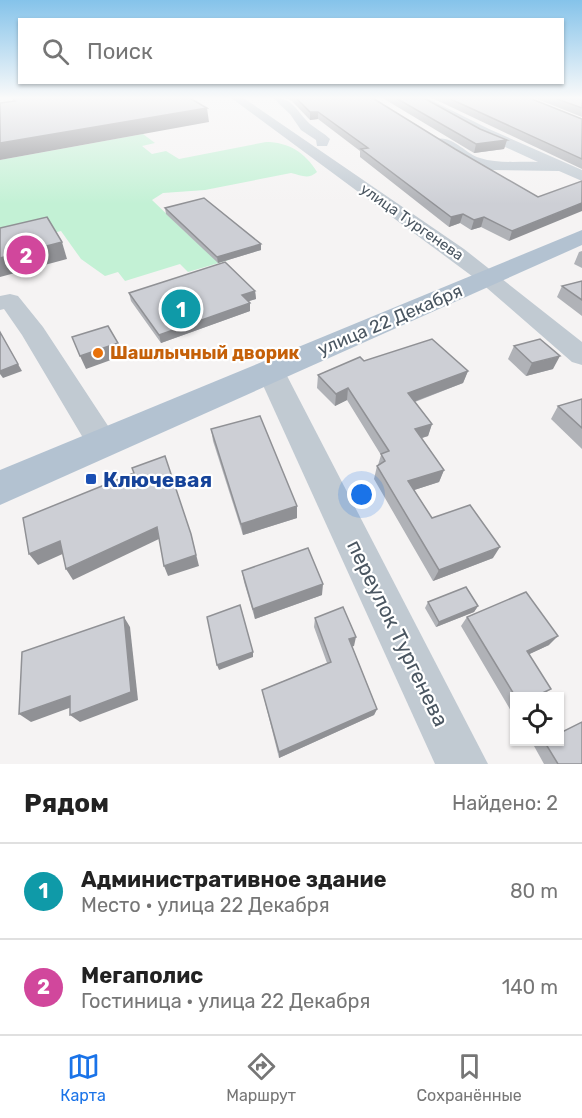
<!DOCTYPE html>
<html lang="ru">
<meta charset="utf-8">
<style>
:root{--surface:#fff;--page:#f6f6f6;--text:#222;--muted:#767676;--line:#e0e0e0;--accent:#1a73e8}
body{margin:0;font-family:Rubik,sans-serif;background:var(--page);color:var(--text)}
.controls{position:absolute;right:18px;bottom:18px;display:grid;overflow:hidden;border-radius:0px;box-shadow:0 2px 4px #0004}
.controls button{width:54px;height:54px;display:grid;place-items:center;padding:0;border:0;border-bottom:2px solid var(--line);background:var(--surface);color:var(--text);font:30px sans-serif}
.you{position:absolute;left:362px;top:495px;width:21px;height:21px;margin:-15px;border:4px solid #fff;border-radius:50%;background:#1a73e8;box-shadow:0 0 0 9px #1a73e833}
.badge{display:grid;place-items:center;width:39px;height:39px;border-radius:50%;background:var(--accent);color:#fff;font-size:20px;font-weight:700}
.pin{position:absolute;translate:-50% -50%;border:3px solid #fff;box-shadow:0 2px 6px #0006}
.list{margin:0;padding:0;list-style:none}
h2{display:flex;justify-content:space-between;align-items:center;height:78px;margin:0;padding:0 24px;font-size:26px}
h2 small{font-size:20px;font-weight:400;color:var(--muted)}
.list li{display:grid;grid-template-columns:39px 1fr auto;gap:18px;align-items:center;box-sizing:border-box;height:96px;padding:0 24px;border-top:2px solid var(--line)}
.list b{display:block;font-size:22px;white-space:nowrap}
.list p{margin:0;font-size:20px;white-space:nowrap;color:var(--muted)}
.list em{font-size:20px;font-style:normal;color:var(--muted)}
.icon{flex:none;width:33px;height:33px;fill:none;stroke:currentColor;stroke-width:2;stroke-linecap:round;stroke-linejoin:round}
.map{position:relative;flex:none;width:582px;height:764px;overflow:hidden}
.search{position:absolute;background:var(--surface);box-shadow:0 2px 4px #0004;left:18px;right:18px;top:18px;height:66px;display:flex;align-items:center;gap:15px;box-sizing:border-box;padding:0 21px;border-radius:0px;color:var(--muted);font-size:22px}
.sheet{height:270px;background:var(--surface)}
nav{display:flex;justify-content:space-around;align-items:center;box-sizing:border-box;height:84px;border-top:2px solid var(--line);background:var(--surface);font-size:16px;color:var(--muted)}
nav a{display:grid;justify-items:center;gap:3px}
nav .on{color:var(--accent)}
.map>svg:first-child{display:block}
.green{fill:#c3f1d5}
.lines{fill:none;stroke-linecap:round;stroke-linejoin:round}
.minor{fill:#c1cad2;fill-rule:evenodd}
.primary{fill:#b3c2d1;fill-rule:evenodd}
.wall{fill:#b0b2b7}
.shaded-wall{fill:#909195}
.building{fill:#cdcfd5;stroke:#909195;stroke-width:1.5}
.food-dot{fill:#e8710a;stroke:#fff;stroke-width:2}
.transit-dot{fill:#1a4fb4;stroke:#fff;stroke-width:2}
.labels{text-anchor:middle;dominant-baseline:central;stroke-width:4.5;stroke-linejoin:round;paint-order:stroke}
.far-street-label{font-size:15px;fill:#4a5661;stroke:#fff}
.street-label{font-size:18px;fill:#4a5661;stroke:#fff}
.food-label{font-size:18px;font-weight:bold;fill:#c56008;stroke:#fff;text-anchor:start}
.near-transit-label{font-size:21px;font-weight:bold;fill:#164399;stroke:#fff;text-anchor:start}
.near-street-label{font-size:21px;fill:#4a5661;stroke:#fff}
</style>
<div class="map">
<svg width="582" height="764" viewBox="0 0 582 764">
<rect width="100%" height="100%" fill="#f5f3f3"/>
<path class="green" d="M143 134 155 143 142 146 152 154 166 151 179 159 266 142C288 142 305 152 317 172 308 180 301 175 291 173L205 190 163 193 152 200 196 242 207 239 229 260 188 272 180 264 125 281 118 272 105 276 81 259 61 231 0 246V160Z"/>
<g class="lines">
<g class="minor">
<path d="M230 97H242L464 249 582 342V365L572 362 480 282Z"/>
<path d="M272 97C293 97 296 111 310 124 316 129 324 133 330 139L327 146H317L316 140 301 130 290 114Z"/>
<path d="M412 97H425L489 129 582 170V181L559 171 491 170 473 165 437 145 435 142 437 139C452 135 466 154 480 158 498 164 520 161 538 162L479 135Z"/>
<path d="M10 294 18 296 43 327 114 435 119 444 114 453 103 457 92 453 22 335 4 309 0 310V296Z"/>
<path d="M271 363 281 365 285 372 488 764H435L257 372 261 365Z"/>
</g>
<path class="primary" d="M582 230V245L0 505V470Z"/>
</g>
<g class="wall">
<path d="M283 97H371L455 149 538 197 509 241 481 227 471 230 460 223 449 227 360 157V151L318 119 310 120 291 100Z"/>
<path d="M381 97H422L480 129 507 140 504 149 474 153Z"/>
<path d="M430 97H527L582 119V169Z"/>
<path d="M532 97H582V117Z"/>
<path d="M165 208 261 244V250L218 263 166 214Z"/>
<path d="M582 251V268L574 264 579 252Z"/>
<path d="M582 281V316L557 297 562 286Z"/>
<path d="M255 291 256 299 248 301 250 311 161 343 131 301 129 293Z"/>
<path d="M514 346 553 369 526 376 508 359Z"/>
<path d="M364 361 468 371 463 383 415 402 432 424 428 436 422 438 444 470 439 482 414 490 432 518 493 558 433 581 374 479 377 466 378 465 381 455 347 400 335 406 317 388 318 375Z"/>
<path d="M582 399V449L551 419 558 406Z"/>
<path d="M211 429 297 518 243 535 213 441Z"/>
<path d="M242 571 322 595 255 619 244 582Z"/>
<path d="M428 602 478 606 474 612 436 627 425 608Z"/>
<path d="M467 617 549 645 529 654 514 696V709L511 711 461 626Z"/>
<path d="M315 618 354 646H352L377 709 374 715 279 758 262 690 327 663 314 627Z"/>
<path d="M543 741H560L582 764H544L534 746Z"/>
</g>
<g class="shaded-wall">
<path d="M207 108 209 122 0 160V143Z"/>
<path d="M310 112H318V119L310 120Z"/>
<path d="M507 140 504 149 474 153 476 144Z"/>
<path d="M582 203V211L509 241 512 231Z"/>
<path d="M463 214 460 223 449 227 451 217Z"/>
<path d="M484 217 481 227 471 230 474 220Z"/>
<path d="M62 242 67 259 0 277V258Z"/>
<path d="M261 244V250L218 263 217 257Z"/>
<path d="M255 291 256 299 243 303 242 295Z"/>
<path d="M250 303V311L161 343 159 335Z"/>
<path d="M118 343 122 356 86 369 80 356Z"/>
<path d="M560 356 553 369 526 376 532 363Z"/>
<path d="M18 364 22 371 3 378 0 374V371Z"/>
<path d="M468 371 463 383 405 405 408 393Z"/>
<path d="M348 388 347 400 335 406 336 394Z"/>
<path d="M432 424 428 436 412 441 415 429Z"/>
<path d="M444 470 439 482 405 493 408 481Z"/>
<path d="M297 506V518L243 535 241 524Z"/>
<path d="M157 527 161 538 73 580 66 569Z"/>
<path d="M191 534 199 566 168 576 164 566Z"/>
<path d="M60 541 67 552 38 565 29 554Z"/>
<path d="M500 547 493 558 433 581 439 570Z"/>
<path d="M323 584 322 595 255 619 253 609Z"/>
<path d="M478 606 474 612 436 627 439 622Z"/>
<path d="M124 617 130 627 138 700 80 722 70 715Z"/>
<path d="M558 636 549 645 519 659 527 651Z"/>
<path d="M356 637 354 646 347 648 349 639Z"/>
<path d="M253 652V657L219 670 217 665Z"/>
<path d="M551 689 540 696H536Z"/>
<path d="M70 696 80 704 31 722 19 714Z"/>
<path d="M377 709 374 715 279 758V752Z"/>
</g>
<g class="building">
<path d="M12 97H188L207 108 0 143V103L15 101Z"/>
<path d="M295 97H371L455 149 538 197 582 181V203L512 231 484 217 474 220 463 214 451 217 361 149 368 148 318 112H310Z"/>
<path d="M394 97H422L480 129 507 140 476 144Z"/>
<path d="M446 97H527L582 119V159Z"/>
<path d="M552 97H582V108Z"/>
<path d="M204 198 261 244 217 257 165 208Z"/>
<path d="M47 217 62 242 0 258V228Z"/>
<path d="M225 262 255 291 242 295 250 303 159 335 129 293Z"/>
<path d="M582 281V300L562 286Z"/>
<path d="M108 326 118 343 80 356 72 337Z"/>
<path d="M0 332 18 364 0 371Z"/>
<path d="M432 339 468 371 408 393 432 424 415 429 444 470 408 481 432 518 470 505 500 547 439 570 377 466 385 461 381 454 389 451 348 388 336 394 318 375 360 357 364 361Z"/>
<path d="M540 339 560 356 532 363 514 346Z"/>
<path d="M582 399V428L558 406Z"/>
<path d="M260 416 297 506 241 524 211 429Z"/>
<path d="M165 456 191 534 196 555 164 566 157 527 66 569 60 541 29 554 23 518 134 473 132 468Z"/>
<path d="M308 548 323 584 253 609 242 571Z"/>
<path d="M466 587 478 606 439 622 428 602Z"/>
<path d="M526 592 558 636 527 651 551 689 536 696H515L467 617Z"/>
<path d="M240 605 253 652 217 665 207 617Z"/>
<path d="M343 607 356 637 349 639 377 709 279 752 262 690 331 662 315 618Z"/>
<path d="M124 617 131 692 70 715V696L19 714 22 652Z"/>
<path d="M582 722V764H558L544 741H560V733Z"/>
</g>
<linearGradient id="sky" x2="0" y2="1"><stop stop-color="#85c3ea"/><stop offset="0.48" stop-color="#fafafa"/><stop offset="1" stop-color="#fafafa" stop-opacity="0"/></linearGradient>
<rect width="582" height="204" fill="url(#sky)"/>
<circle class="food-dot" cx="98" cy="353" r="6"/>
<rect class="transit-dot" x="85" y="473" width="12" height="12" rx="3"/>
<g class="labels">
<g class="far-street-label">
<text transform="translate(412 222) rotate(35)">улица Тургенева</text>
</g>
<g class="street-label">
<text transform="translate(390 320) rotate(-23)">улица 22 Декабря</text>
</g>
<g class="food-label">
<text x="110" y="353">Шашлычный дворик</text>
</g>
<g class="near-transit-label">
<text x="103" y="479">Ключевая</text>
</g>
<g class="near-street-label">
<text transform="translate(398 633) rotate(64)">переулок Тургенева</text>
</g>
</g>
</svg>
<div class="controls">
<button><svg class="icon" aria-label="locate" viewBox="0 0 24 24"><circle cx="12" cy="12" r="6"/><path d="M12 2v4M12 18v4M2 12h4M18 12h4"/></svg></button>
</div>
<div class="you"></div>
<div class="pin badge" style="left:181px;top:309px;background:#0f9aa8">1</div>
<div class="pin badge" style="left:26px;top:255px;background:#d1479c">2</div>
<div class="search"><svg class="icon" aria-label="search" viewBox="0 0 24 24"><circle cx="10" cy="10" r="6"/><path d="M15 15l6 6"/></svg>Поиск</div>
</div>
<section class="sheet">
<h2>Рядом<small>Найдено: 2</small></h2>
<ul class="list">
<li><span class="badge" style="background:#0f9aa8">1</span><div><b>Административное здание</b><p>Место · улица 22 Декабря</p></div><em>80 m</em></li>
<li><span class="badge" style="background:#d1479c">2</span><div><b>Мегаполис</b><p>Гостиница · улица 22 Декабря</p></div><em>140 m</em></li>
</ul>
</section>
<nav>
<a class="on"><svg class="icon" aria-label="map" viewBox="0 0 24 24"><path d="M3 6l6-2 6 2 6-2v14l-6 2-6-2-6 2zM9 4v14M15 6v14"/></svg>Карта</a>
<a><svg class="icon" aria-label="directions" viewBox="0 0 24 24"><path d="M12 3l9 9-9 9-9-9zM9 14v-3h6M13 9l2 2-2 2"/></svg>Маршрут</a>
<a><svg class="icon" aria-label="saved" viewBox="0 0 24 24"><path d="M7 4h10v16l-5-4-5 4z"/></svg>Сохранённые</a>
</nav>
